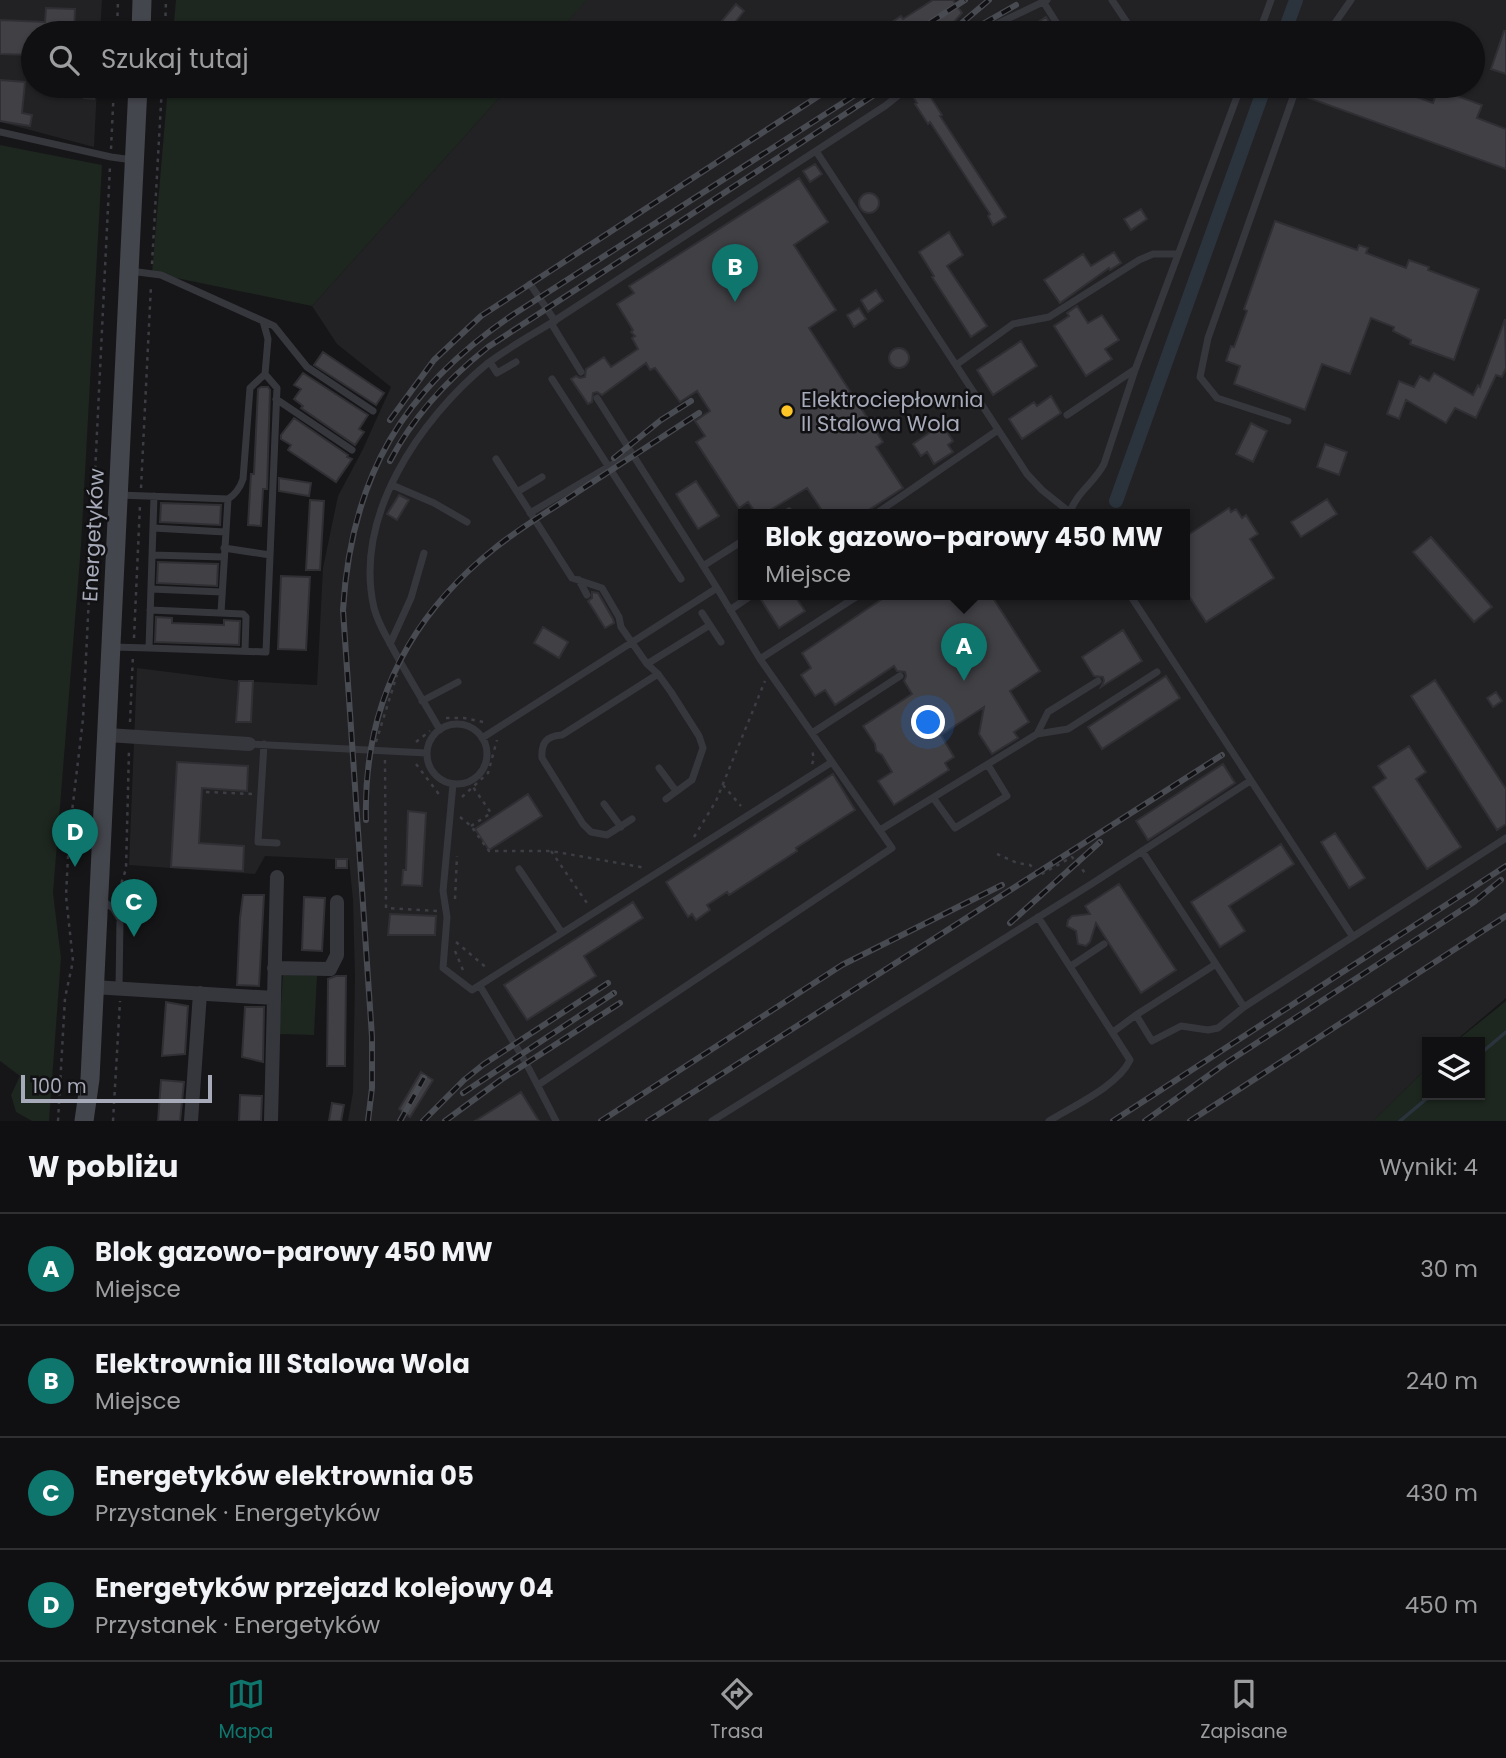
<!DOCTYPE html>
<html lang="pl">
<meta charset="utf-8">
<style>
:root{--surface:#101012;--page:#1e1e20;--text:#f1f3f6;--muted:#9c9d9f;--line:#303032;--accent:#0f766e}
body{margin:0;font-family:Poppins,sans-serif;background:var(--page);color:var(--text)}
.controls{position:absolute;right:21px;bottom:21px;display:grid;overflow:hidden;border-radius:0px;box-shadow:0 2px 5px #0004}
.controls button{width:63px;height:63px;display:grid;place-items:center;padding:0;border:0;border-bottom:2px solid var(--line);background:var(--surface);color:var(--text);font:35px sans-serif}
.scale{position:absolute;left:21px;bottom:18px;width:191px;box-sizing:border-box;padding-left:7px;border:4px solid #a7abb9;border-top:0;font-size:19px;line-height:24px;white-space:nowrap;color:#a7abb9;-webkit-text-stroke:5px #111113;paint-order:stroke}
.you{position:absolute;left:929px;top:723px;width:24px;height:24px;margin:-18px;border:5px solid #fff;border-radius:50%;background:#1a73e8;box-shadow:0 0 0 10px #1a73e833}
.badge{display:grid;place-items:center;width:46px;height:46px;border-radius:50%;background:var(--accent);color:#fff;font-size:23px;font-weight:700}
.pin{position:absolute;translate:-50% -58px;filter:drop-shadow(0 2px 4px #0008)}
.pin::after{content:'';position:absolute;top:37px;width:24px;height:21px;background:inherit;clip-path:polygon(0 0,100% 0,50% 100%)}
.popup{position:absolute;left:738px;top:509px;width:452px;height:91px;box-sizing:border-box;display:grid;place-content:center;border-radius:0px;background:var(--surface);filter:drop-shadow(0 2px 5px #0005);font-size:23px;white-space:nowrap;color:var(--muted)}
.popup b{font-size:26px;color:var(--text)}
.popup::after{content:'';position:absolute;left:50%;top:100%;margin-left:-14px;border:14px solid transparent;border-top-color:var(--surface)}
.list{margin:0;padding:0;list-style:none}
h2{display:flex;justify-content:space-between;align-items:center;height:91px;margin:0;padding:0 28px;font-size:30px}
h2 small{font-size:23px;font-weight:400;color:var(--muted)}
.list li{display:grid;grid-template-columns:46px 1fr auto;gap:21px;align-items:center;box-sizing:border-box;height:112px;padding:0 28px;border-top:2px solid var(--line)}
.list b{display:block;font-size:26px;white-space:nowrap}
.list p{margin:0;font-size:23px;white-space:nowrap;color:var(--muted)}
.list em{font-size:23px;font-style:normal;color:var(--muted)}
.icon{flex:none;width:38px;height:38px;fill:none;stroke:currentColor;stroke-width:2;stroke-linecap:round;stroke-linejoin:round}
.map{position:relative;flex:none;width:1506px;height:1121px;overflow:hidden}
.search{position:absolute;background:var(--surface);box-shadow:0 2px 5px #0004;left:21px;right:21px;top:21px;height:77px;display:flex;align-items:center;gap:18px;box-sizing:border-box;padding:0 24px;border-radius:38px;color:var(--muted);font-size:26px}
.sheet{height:539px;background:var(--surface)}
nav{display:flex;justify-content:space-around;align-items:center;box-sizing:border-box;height:98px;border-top:2px solid var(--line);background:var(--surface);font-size:19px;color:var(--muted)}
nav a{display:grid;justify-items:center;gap:4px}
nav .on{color:var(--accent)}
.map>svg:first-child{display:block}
.built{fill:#222225;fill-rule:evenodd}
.green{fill:#1d261f}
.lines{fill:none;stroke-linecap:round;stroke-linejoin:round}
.stream{stroke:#2b343d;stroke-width:3.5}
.canal{stroke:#2b343d;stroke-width:14}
.building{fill:#404045;stroke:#303034;stroke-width:2}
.path{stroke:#3c3e44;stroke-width:2.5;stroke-dasharray:3.5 5;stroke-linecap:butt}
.lane{stroke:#36373d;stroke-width:7}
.street{stroke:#36373d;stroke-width:14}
.secondary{stroke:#44464d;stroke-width:19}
.rail-casing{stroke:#494b52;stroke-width:6}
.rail{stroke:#111113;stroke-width:3.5;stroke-dasharray:10;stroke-linecap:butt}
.poi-dot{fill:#ffc527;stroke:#111113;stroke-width:2.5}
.labels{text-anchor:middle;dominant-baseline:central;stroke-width:5;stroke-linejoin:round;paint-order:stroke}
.poi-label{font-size:21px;fill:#a7abb9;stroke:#111113;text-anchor:start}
.street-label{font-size:21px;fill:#a7abb9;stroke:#111113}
</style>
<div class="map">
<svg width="1506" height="1121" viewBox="0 0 1506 1121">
<rect width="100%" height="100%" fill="#161618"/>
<!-- built -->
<path class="built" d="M0,0H102L100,33H33V86H97L94,147L0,122Z
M586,0H1506V998L1454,1042H1427V1068L1373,1121H348L353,1092L355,977L353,900L349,860L265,856L255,874L129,865L137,668L239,681L317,685L323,568L338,496L362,451L391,387L337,344L312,306L510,86H1473V33H557ZM744,515H1184V595H744Z"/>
<!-- green -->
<path class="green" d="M176,0H587L557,33H173Z
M168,86H510L312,306L152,273Z
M0,145L102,165L81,546L53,893L61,958L49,1121H32L16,1112L11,1095L20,1076L0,1061Z
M283,974L317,976L314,1035L279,1034Z
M1506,1001V1121H1373L1427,1068V1095H1480V1042H1455Z"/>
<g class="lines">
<!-- stream -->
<path class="stream" d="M1480,1054L1506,1032
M1400,1121L1431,1095"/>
<!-- canal -->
<path class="canal" d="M1284,33L1296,0
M1116,501L1265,86"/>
</g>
<!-- building -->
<path class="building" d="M933,0H953L962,13L954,22L937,33H876L901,16L903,19Z
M736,4L744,11L730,29L721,22Z
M46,8L75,9L74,33H33V55L0,54V20L45,22Z
M1046,17L1056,33H1041L1035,24Z
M1504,31H1506V74L1491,69Z
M0,80L25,82L22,113L32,115L30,126L0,121Z
M919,86H940L928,93L942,115L940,116L1006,217L993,225L988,216L990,214L930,122L928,124L915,104L917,103L911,93Z
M1310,86H1387L1433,103L1438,89L1482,105L1477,118L1506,129V169L1306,97Z
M85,88L95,89L94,99L84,98Z
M815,164L822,174L810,182L803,171Z
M799,178L828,222L794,245L836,310L809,328L883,442L876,447L903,488L861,515H825L807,488L762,515H757L748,502L739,508L696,442L705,436L695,421L710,411L697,391L680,402L655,368L650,370L646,363L602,395L597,392L593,393L592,402L588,404L571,379L576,376L580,378L585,377L586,369L604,357L611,367L638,349L632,338L635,336L631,332L633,330L617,304L634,293L629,286Z
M859 203a10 10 0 1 1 20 0a10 10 0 1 1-20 0Z
M1141,209L1147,219L1131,230L1124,219Z
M1275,221L1357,250L1359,245L1368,248L1366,253L1406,268L1409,260L1429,267L1428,270L1479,289L1454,360L1410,344L1411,340L1393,331L1394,327L1371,318L1350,374L1322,364L1305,410L1234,384L1240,366L1226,361L1231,346L1234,347L1247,311L1244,309Z
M949,232L963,255L947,266L987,326L971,337L932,277L934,276L919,252Z
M1114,252L1121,263L1110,270L1109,268L1060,303L1044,280L1083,254L1091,266Z
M876,290L883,301L868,312L861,300Z
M1077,306L1088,323L1102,315L1119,340L1105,349L1112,359L1086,376L1054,326L1069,316L1067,313Z
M859,308L866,319L854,327L847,315Z
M1505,319L1506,368L1502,377L1496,375L1476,418L1455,408L1446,423L1406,400L1399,419L1387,414L1399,381L1414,387L1420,376L1429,381L1434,373L1473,395L1478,385L1480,387Z
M1021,341L1037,366L993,395L977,370Z
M889 358a10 10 0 1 1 20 0a10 10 0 1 1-20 0Z
M323,352L384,393L376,405L314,365Z
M303,373L368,415L359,429L364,432L355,445L301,408L303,406L294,399L301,389L294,385Z
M261,387H268L270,390L267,489H263L261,526L248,525L251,474H254L258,389Z
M1051,396L1061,413L1022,439L1009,419L1034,402L1037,406Z
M294,418L348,455L347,457L352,459L336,482L288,450L291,445L281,439V435Z
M1251,423L1267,431L1253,462L1236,454Z
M942,424L953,441L948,445L953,452L934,464L927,452L921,456L913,444Z
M1325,444L1347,452L1339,475L1317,467Z
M279,478L311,483L309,496L279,491Z
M696,481L719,516L698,529L676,494Z
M399,495L409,500L397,520L387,514Z
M1327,499L1337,514L1301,537L1291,522Z
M310,500L324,501L320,570H306Z
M161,503L221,505L220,525L160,522Z
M1229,508L1231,512L1236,509L1242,518L1246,515L1258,534L1250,539L1274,578L1206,622L1185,590V537Z
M1431,537L1492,607L1474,622L1413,552Z
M158,562L218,564L217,586L157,583Z
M281,576L310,577L306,650L278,649Z
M592,592L598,593L613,619L614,623L605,628L588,601L592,598Z
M758,595H794L805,611L779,628Z
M888,595H991L1040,671L1010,691L1029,722L1014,732L1018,738L992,754L979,734L984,707L941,735L954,757L945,763L949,770L894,805L878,781L892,772L882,755L876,751L875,744L863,726L912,694L904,681L906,676L905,672L897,671L894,666L835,705L825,690L815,696L801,675L811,668L802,653Z
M156,617L172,618V623L224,625V620L240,621L239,645L155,642Z
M543,627L568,642L559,658L534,643Z
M1123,630L1142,661L1101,687L1104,681L1103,677L1094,676L1082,657Z
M1166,676L1180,698L1102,749L1088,727Z
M1435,680L1506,789V824L1497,830L1411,696Z
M239,681H253L251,722H236Z
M1496,692L1502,701L1493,707L1487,698Z
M1409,746L1426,772L1416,779L1461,847L1427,869L1373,787L1386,778L1378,766Z
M177,762L248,766L247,791L202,788L199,843L244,846L243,871L171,867Z
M1223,764L1235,783L1148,840L1136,821Z
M833,774L855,810L796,848L797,851L729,895L727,892L707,905L710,910L696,920L692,914L688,917L666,882Z
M528,794L542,816L489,850L475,829Z
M408,811L426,813L422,886L402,885L403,870H406Z
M1335,833L1365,878L1349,888L1321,842Z
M1281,844L1294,864L1229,906L1245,931L1220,947L1191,902Z
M336,859H347V868H336Z
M1119,884L1176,970L1141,993L1096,923L1090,942L1086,946L1078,944L1076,931L1067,926L1068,920L1072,916L1090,914L1085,906Z
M243,895H264L259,986L237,985L240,918Z
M304,897L325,898L322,951L302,950Z
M633,902L643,918L584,956L596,976L527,1020L504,985Z
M390,914L436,916L435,935H388Z
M336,976H346L345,1066H327L328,979Z
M166,1002L188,1006L185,1054L162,1056Z
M245,1007H264L263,1062L242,1057Z
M421,1072L433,1080L410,1117L399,1109Z
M161,1080L184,1082L180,1121H158Z
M521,1092L539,1121H475Z
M240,1095L262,1096L261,1121H239Z
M332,1103L344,1105L341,1121H329Z"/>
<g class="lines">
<!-- path -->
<path class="path" d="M117,33L118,0
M165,33L166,0
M111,149L114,86
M152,264L162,86
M141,488L151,285
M134,638L140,505
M446,718H464L488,723
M130,722L133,655
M376,742L397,675
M416,742L430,731
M385,760L386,908L437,911
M416,764L441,797
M812,764L814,759L812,750
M723,785L741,806
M206,792L252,794
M462,797L488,773L497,740
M460,817L471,826L489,851H551L646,868
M471,826L491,813L473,787
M694,837L716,801L765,681
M551,851L589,906
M997,854L1017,863L1030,865L1040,875L1072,857L1086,874
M116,899L126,869L129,750
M455,899L457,856
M124,905L129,908L131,920
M456,942L488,969
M455,951L463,970
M58,1121L65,998L73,961L66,896L69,837L83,719L110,166
M113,1121L120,1001"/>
<!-- lane -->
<path class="lane" d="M1112,0L1134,33
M1044,3L1063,33
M978,33L1047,0
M1259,33L1271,0
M1328,33L1351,0
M0,132L111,157L133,160
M816,151L1027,474L1042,490L1072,514
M130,271L161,275L263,321L268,339L265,374L277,388L266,652L149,648
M530,284L555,321
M263,321L274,326L307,367L373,411
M490,362L497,373L516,362
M956,365L1013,324L1049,317L1139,260L1153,254H1178
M581,372L551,323L885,106L910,86
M552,379L681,579
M597,398L717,588
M276,399L352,450
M1067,415L1134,370
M1288,421L1217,398L1200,377L1208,338L1297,86
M496,459L572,578L602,588L619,617L621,627L647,664L658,674L671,692L699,736L703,748L692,780L666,799
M392,485L434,503L467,522
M517,492L542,477
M119,495L228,499C236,494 240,488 243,479L250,388L265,374
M1070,512C1077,492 1095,482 1104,464L1135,370L1241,86
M530,513L630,454
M783,515L789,511
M874,515L998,430
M153,528L225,532
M224,548L270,555
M152,555L224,557
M703,566L744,540
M579,580L587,595
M151,589L222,592
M1130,595L1353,937
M150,610L243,614L246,617L245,651
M730,610L752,595
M221,613L228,499
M702,613L721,642
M390,644L411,598L424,553
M112,647L149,648L154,496
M760,659L859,595
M647,664L710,625
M422,701L458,682
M427 754a30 30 0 1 1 60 0a30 30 0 1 1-60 0Z
M440,730C424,702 407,675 392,647C385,634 378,623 374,608C353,516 420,419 488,363C508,348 530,336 551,323
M812,733L900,676
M1037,734L1068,729L1157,672
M249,744L427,753
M264,744L258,842L277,843
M659,768L676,791
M453,784L443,891L447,917L443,968L472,990L832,762L760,659L717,588L482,738
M934,799L955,828L1007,796L988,765
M604,804L621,827
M632,819L607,835L591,832L583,824L542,758C541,742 547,736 562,735L658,674
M880,830L1037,734L1048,712L1098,681
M1142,851L1244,1007
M519,869L562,933
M101,900L113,908L120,919L119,988
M1038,917L1130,1060C1118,1086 1073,1106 1049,1121
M1071,966L1104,944
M480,986L526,1063L556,1121
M1136,1015L1216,964
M1113,1032L1136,1015L1152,1041L1181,1026L1208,1030L1218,1028L1244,1007L1506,838
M538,1085L892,848L832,762
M712,1121L1093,883L1250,781"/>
<!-- street -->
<path class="street" d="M107,735L249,744
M274,968L330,969L337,955V902
M93,987L274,998
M191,1121L200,993
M271,1121L277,877"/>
<!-- secondary -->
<path class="secondary" d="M141,33L142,0
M84,1121L90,1079L138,86"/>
<defs>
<path id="rail" d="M914,33L965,0
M950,33L989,0
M967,33L1016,5
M390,420L434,360L481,316L834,86
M614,458L661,420L691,401
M390,461C414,415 448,379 488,347L888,86
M366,820C363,707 407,618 495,548C521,527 551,510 579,491C619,465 659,439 699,413
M1010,923L1100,842
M463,1093L614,993
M368,1121L372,1088V1037L343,610C351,476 403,389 514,314L869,86
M400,1121L424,1078
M423,1121L464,1080L484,1064L608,983
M445,1121L502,1079L620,1003
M601,1121L842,965L1002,885
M648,1121L1222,755
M1113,1121L1506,866
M1145,1121L1226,1063L1474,902L1501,880
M1190,1121L1506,916"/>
</defs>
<!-- rail casing -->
<use href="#rail" class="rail-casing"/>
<!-- rail -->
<use href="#rail" class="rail"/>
</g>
<!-- markers -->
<circle class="poi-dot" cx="787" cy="411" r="7"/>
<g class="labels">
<!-- poi labels -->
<g class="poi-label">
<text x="801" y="399">Elektrociepłownia<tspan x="801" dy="24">II Stalowa Wola</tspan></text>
</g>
<!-- street labels -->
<g class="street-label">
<text transform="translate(93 535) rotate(-87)">Energetyków</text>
</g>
</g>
</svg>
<div class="controls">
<button><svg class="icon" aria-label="layers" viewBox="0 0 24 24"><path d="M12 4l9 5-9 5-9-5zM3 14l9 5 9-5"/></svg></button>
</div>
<div class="scale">100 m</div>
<div class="you"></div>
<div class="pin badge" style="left:964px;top:681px">A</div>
<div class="popup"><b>Blok gazowo-parowy 450 MW</b>Miejsce</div>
<div class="pin badge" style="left:735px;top:302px">B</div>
<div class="pin badge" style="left:134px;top:937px">C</div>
<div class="pin badge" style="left:75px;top:867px">D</div>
<div class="search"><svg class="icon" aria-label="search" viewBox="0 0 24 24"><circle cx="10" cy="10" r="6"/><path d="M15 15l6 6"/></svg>Szukaj tutaj</div>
</div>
<section class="sheet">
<h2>W pobliżu<small>Wyniki: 4</small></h2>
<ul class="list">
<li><span class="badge">A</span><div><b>Blok gazowo-parowy 450 MW</b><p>Miejsce</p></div><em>30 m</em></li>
<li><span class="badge">B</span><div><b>Elektrownia III Stalowa Wola</b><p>Miejsce</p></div><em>240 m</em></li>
<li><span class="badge">C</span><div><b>Energetyków elektrownia 05</b><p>Przystanek · Energetyków</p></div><em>430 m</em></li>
<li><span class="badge">D</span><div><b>Energetyków przejazd kolejowy 04</b><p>Przystanek · Energetyków</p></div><em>450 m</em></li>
</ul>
</section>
<nav>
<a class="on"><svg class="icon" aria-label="map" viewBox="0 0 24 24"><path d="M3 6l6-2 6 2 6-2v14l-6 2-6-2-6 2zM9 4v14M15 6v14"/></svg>Mapa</a>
<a><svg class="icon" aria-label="directions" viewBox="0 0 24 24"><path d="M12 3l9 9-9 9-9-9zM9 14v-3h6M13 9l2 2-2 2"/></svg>Trasa</a>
<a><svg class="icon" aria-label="saved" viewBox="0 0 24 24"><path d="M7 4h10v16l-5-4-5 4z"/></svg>Zapisane</a>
</nav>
